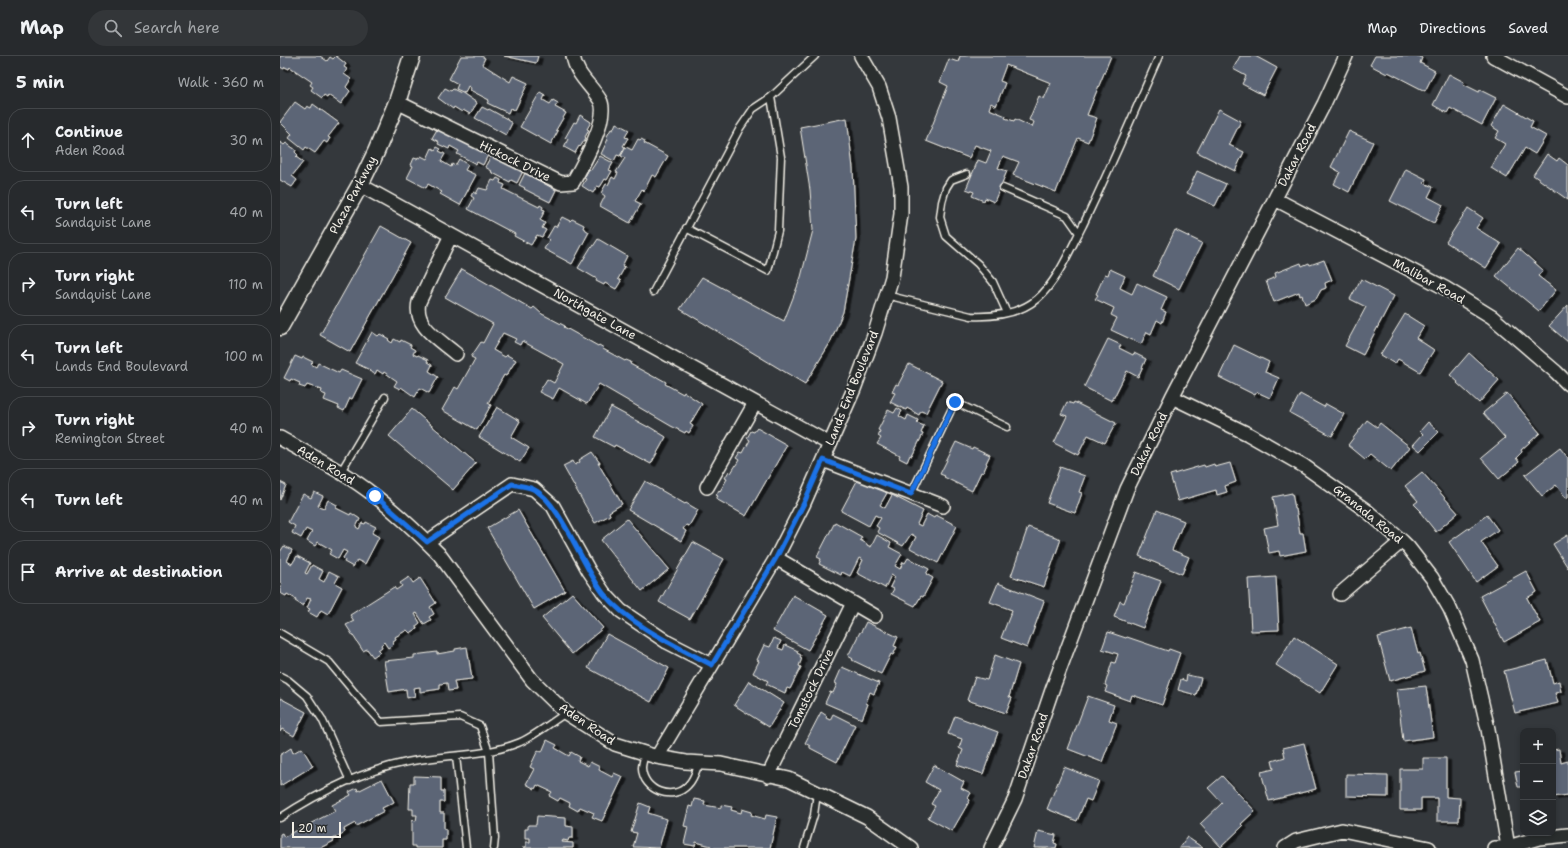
<!DOCTYPE html>
<meta charset="utf-8">
<style>
:root{--surface:#272a2d;--page:#333639;--text:#f1f3f6;--muted:#a4a7aa;--line:#434649}
body{margin:0;font-family:"Shantell Sans",sans-serif;background:var(--page);color:var(--text)}
.controls{position:absolute;right:12px;bottom:12px;display:grid;overflow:hidden;border-radius:8px;box-shadow:0 2px 6px #0003}
.controls button{width:36px;height:36px;display:grid;place-items:center;padding:0;border:0;border-bottom:1px solid var(--line);background:var(--surface);color:var(--text);font:20px sans-serif}
.scale{position:absolute;left:12px;bottom:10px;width:49px;box-sizing:border-box;padding-left:4px;border:2px solid #f4f1e8;border-top:0;font-size:11px;line-height:14px;white-space:nowrap;color:#f4f1e8;-webkit-text-stroke:3px #2a2d2e;paint-order:stroke}
.stop{position:absolute;width:12px;height:12px;margin:-9px;border:3px solid #1a73e8;border-radius:50%;background:#fff}
.stop.end{background:#1a73e8;border-color:#fff;box-shadow:0 1px 4px #0008}
.list{margin:0;padding:0;list-style:none}
h2{display:flex;justify-content:space-between;align-items:center;height:52px;margin:0;padding:0 16px;font-size:17px}
h2 small{font-size:13px;font-weight:400;color:var(--muted)}
.list li{display:grid;grid-template-columns:26px 1fr auto;gap:12px;align-items:center;box-sizing:border-box;height:64px;margin:0 8px 8px;padding:0 8px;border:1px solid var(--line);border-radius:16px}
.list b{display:block;font-size:15px;white-space:nowrap}
.list p{margin:0;font-size:13px;white-space:nowrap;color:var(--muted)}
.list em{font-size:13px;font-style:normal;color:var(--muted)}
.icon{flex:none;width:22px;height:22px;fill:none;stroke:currentColor;stroke-width:2;stroke-linecap:round;stroke-linejoin:round}
.map{position:relative;flex:none;width:1288px;height:792px;overflow:hidden}
header{display:flex;align-items:center;gap:24px;box-sizing:border-box;height:56px;padding:0 20px;background:var(--surface);border-bottom:1px solid var(--line)}
header strong{font-size:19px}
nav{display:flex;gap:22px;margin-inline-start:auto;font-size:14px}
.search{width:280px;height:36px;background:var(--page);display:flex;align-items:center;gap:10px;box-sizing:border-box;padding:0 14px;border-radius:22px;color:var(--muted);font-size:15px}
main{display:flex}
aside{flex:1;background:var(--surface)}
.map>svg:first-child{display:block}
.building{fill:#5b6576;stroke:#f4f1e8;fill-rule:evenodd;filter:url(#shadow)}
.lines{fill:none;stroke-linecap:round;stroke-linejoin:round}
.service-casing{stroke:#f4f1e8;stroke-width:9}
.minor-casing{stroke:#f4f1e8;stroke-width:16}
.tertiary-casing{stroke:#f4f1e8;stroke-width:19}
.service{stroke:#2a2d2e;stroke-width:6}
.minor{stroke:#2a2d2e;stroke-width:13}
.tertiary{stroke:#2a2d2e;stroke-width:16}
.route{stroke:#1a73e8;stroke-width:5}
.labels{text-anchor:middle;dominant-baseline:central;stroke-width:4;stroke-linejoin:round;paint-order:stroke}
.street-label{font-size:12px;fill:#f4f1e8;stroke:#2a2d2e}
</style>
<header>
<strong>Map</strong>
<div class="search"><svg class="icon" aria-label="search" viewBox="0 0 24 24"><circle cx="10" cy="10" r="6"/><path d="M15 15l6 6"/></svg>Search here</div>
<nav><a>Map</a><a>Directions</a><a>Saved</a></nav>
</header>
<main>
<aside>
<h2>5 min<small>Walk · 360 m</small></h2>
<ul class="list">
<li><svg class="icon" aria-label="ahead" viewBox="0 0 24 24"><path d="M12 20V5M6 11l6-6 6 6"/></svg><div><b>Continue</b><p>Aden Road</p></div><em>30 m</em></li>
<li><svg class="icon" aria-label="left" viewBox="0 0 24 24"><path d="M17 20v-9H6M10 6l-5 5 5 5"/></svg><div><b>Turn left</b><p>Sandquist Lane</p></div><em>40 m</em></li>
<li><svg class="icon" aria-label="right" viewBox="0 0 24 24"><path d="M7 20v-9h11M14 6l5 5-5 5"/></svg><div><b>Turn right</b><p>Sandquist Lane</p></div><em>110 m</em></li>
<li><svg class="icon" aria-label="left" viewBox="0 0 24 24"><path d="M17 20v-9H6M10 6l-5 5 5 5"/></svg><div><b>Turn left</b><p>Lands End Boulevard</p></div><em>100 m</em></li>
<li><svg class="icon" aria-label="right" viewBox="0 0 24 24"><path d="M7 20v-9h11M14 6l5 5-5 5"/></svg><div><b>Turn right</b><p>Remington Street</p></div><em>40 m</em></li>
<li><svg class="icon" aria-label="left" viewBox="0 0 24 24"><path d="M17 20v-9H6M10 6l-5 5 5 5"/></svg><div><b>Turn left</b></div><em>40 m</em></li>
<li><svg class="icon" aria-label="arrive" viewBox="0 0 24 24"><path d="M6 21V4h12l-3 4 3 4H6"/></svg><div><b>Arrive at destination</b></div></li>
</ul>
</aside>
<div class="map">
<svg width="1288" height="792" viewBox="0 0 1288 792">
<defs>
<filter id="shadow"><feDropShadow dx="4.5" dy="2.5" stdDeviation="0" flood-color="#0009"/></filter>
</defs>
<rect width="100%" height="100%" fill="#34383c"/>
<filter id="ink" filterUnits="userSpaceOnUse"><feTurbulence type="fractalNoise" baseFrequency=".025" numOctaves="2"/><feDisplacementMap in="SourceGraphic" scale="8" xChannelSelector="R" yChannelSelector="G"/><feConvolveMatrix kernelMatrix="1 2 1 2 8 2 1 2 1" color-interpolation-filters="sRGB"/></filter>
<g filter="url(#ink)">
<!-- building -->
<path class="building" d="M0,0H40L47,5L50,1L53,3L56,0L66,8L64,11L67,13L64,18L71,23L66,31L70,35L61,48L48,39L47,41L44,39L42,42L31,34L33,31L30,29L32,26L10,11L9,13L5,11L4,13L0,11Z
M181,0H201L205,2L202,8L230,26L233,20L248,27L235,54L230,52L228,57L207,47L209,44L190,34L191,32L188,30L185,37L176,33L178,28L169,23Z
M224,0H258L256,7Z
M680,0H831L807,59L817,62L808,86L798,82L776,136L733,119L739,106L723,100L718,112L727,115L714,146L705,142L704,145L692,140L694,136L686,133L698,104L706,107L711,95L695,89L689,102L646,85L668,30L660,26L669,3L678,6ZM726,9L771,27L764,43L759,40L749,64L754,66L752,71L735,63L734,65L725,62L726,60L709,53L711,47L716,50L725,27L720,25Z
M960,0H975L997,12L983,39L962,28L966,20L953,13Z
M1095,0H1139L1142,2L1140,7L1155,15L1145,35L1108,16L1107,18L1090,9Z
M1169,18L1184,26L1183,28L1199,36L1200,34L1216,42L1202,69L1170,52L1167,57L1153,49Z
M165,32L171,35L173,33L181,37V36L197,47L190,58L183,54L182,56L174,51L173,53L158,42Z
M260,36L265,39L263,44L270,48L273,44L278,47L275,51L286,57L276,74L278,75L271,88L240,71Z
M15,46L25,53L27,50L31,52L33,48L59,67L48,81L50,82L47,87L44,85L35,97L26,91L24,94L9,82L12,78L0,66Z
M1224,48L1253,65L1250,71L1266,80L1255,98L1245,92L1227,122L1211,112L1225,88L1215,82L1219,75L1211,70Z
M202,51L208,54L209,53L227,63V64L232,67L226,79L195,62Z
M939,53L961,65L949,89L964,96L955,115L917,96Z
M300,59L311,66L307,73L309,74L305,81L306,82L300,91L299,90L295,97L284,91L288,83L285,82L294,66L296,67Z
M567,62L573,112L576,183L563,256L550,287L525,328L400,253L422,221L504,265L521,221L533,174L530,134L520,71Z
M336,67L349,74L345,81L348,82L343,90L345,91L340,100L337,99L334,105L321,98L328,83L326,82L331,73L333,74Z
M159,70L209,97L203,109L197,106L196,108L177,98L179,95L170,90L169,93L158,88L159,86L152,82Z
M1069,75L1093,86L1069,136L1054,128L1060,116L1051,111Z
M358,83L360,84L361,83L365,85L364,87L388,100L376,121L372,119L364,135L362,133L355,145L361,148L350,167L320,150L325,140L321,137L326,128L328,129L332,121L335,123L338,117L336,116L345,102L341,100L346,91L352,94Z
M0,86L4,89L6,87L16,94L15,96L18,99L16,101L23,106L12,120L17,124L12,131L0,124Z
M157,91L161,93L159,95L165,98L161,105L171,111L172,108L175,110L179,103L188,109L185,114L196,119L180,149L160,138L162,136L148,128L146,132L127,122L133,110L131,109L134,102L137,103L138,101L140,102L141,100L147,103L152,92L155,94Z
M212,98L243,115L237,127L231,124L230,126L211,116L212,115L205,111Z
M1267,98L1277,105L1279,102L1288,109V144L1253,119Z
M320,100L333,107L329,114L332,115L327,124L325,123L320,131L317,130L313,137L302,130L306,123L304,122L309,113L311,114Z
M1126,113L1146,123L1144,127L1153,131L1148,141L1163,149L1154,167L1110,145Z
M917,115L946,128L935,150L907,137Z
M245,117L276,134L270,146L244,133L245,132L239,129Z
M217,122L221,124L220,127L225,129L223,133L259,151L260,149L263,151L262,153L265,154L260,164L265,167L262,172L266,174L262,181L257,179L251,189L234,180L235,178L188,153L194,142L191,140L193,136L196,138L199,132L207,134L212,124L215,125Z
M1188,152L1203,162L1196,172L1221,188L1206,212L1166,186Z
M282,161L290,165L292,163L304,169L303,172L309,176L292,208L264,193L269,184L267,182L274,170L276,171Z
M101,170L131,187L70,296L40,279Z
M895,174L922,187L899,233L873,220Z
M318,183L347,200L342,210L345,211L338,223L341,225L336,233L325,227L324,229L316,225L317,223L298,212L311,191L312,192Z
M1238,192L1263,214L1258,220L1276,234L1259,255L1216,220Z
M1044,204L1052,224L1045,227L1046,232L1041,234L1036,243L1025,248L1022,239L1020,240L1019,236L994,246L986,225L996,221L995,217L1021,207L1022,210L1029,207L1030,209Z
M182,213L252,253L254,251L262,258L285,270L284,271L318,290L319,289L324,292L323,293L345,305L346,304L351,306L350,308L376,322L377,321L386,326L385,328L403,338L404,336L422,348L410,368L413,370L409,377L406,375L405,377L391,370L319,328L307,348L279,332L273,343L259,336L267,323L274,327L284,308L242,285L240,289L234,286L236,283L223,277L213,294L225,301L227,299L236,304L226,320L224,319L208,347L211,349L197,374L162,354L175,331L178,333L195,303L191,301L201,286L203,287L213,268L165,241Z
M830,213L845,220L840,232L852,238L857,227L887,241L881,254L886,256L882,267L877,264L871,278L867,276L861,288L831,274L837,262L831,259L834,252L815,243L818,239L816,238L825,218L828,219Z
M1081,223L1114,240L1083,299L1065,290L1086,251L1070,243Z
M1288,249V286L1269,270Z
M1125,258L1144,270L1136,282L1154,294L1140,316L1118,303L1115,308L1100,299Z
M92,276L98,280L100,278L109,283L108,284L112,287L114,283L120,286L121,284L131,289L130,291L135,294L133,298L137,300L138,299L148,304L147,306L152,309L149,315L158,321L149,337L140,332L135,341L121,331L120,333L114,330L117,325L104,316L103,318L97,314L95,318L89,315L90,314L75,307Z
M828,283L841,289L839,292L853,299L854,297L866,303L858,321L847,315L832,345L804,331Z
M954,289L989,306L985,316L999,322L990,342L977,336L975,339L939,321Z
M1189,297L1219,324L1199,347L1177,327L1178,326L1170,319Z
M15,300L22,303L23,301L33,306L31,308L36,311L38,307L59,317L61,314L82,323L72,343L70,342L64,355L58,352L59,350L44,344L46,339L41,337L42,334L27,329L25,332L19,330L20,327L11,323L10,325L4,322Z
M629,308L662,325L646,357L641,355L639,359L627,352L626,354L610,346L615,337L612,336L616,328L618,329Z
M1227,337L1260,377L1241,394L1242,396L1236,402L1239,406L1219,423L1201,402L1225,382L1203,357Z
M1020,338L1044,351L1046,348L1064,358L1052,380L1010,357Z
M787,346L793,348L794,346L836,367L825,387L808,379L798,399L774,387L787,360L781,358Z
M217,351L240,365L231,381L249,392L240,406L199,381Z
M331,351L368,371V370L386,381L371,408L335,389L334,391L315,381Z
M617,352L622,355L619,360L626,364L628,359L638,364L637,367L644,370L641,377L643,378L632,400L630,399L627,406L619,402L620,400L597,388L601,382L598,380L600,375L598,374L608,354L614,357Z
M132,353L196,407L173,434L109,380Z
M1087,364L1097,371L1100,367L1130,391L1111,415L1090,398L1085,403L1068,389Z
M1148,366L1159,376L1140,395L1133,389L1143,378L1140,375Z
M477,372L507,389L466,460L436,443L438,440L436,439L439,434L440,435L447,423L445,422L449,415L451,417L459,404L456,402L460,396L463,397L470,384L467,382L471,375L474,376Z
M676,386L692,393L693,391L710,399L706,407L707,408L703,417L701,416L692,435L664,421L665,420L660,418Z
M1280,392L1288,402V441L1286,442L1276,429L1262,440L1245,419Z
M312,396L320,407H318L342,448L329,456L330,459L315,467L283,410L293,405L295,409L300,406L299,404Z
M950,407L956,426L945,430L947,436L937,439L936,434L898,445L890,419L924,409L925,411L934,408L935,411Z
M780,411L805,420L799,436L802,437L795,457L767,447Z
M1142,416L1178,457L1156,476L1140,456L1141,455L1134,448L1138,445L1125,430Z
M578,423L600,430L598,432L607,437L600,449L605,452L612,439L643,455L637,468L641,470L647,458L654,462L656,459L677,470L658,507L630,492L636,481L631,478L623,490L597,476L599,472L596,470L601,462L595,459L589,470L561,455Z
M365,425L405,448L406,447L418,454L409,470L406,469L403,473L406,475L401,485L348,454Z
M0,426L6,429L0,444Z
M34,436L43,440L38,450L44,452L48,444L57,449L56,452L70,459L71,457L80,463L76,471L79,473L82,467L85,468L86,466L96,471L92,477L99,481L85,508L77,504L73,511L64,506L65,504L63,502L67,496L63,494L58,503L49,498L52,494L38,486L35,490L27,485L32,476L26,473L21,482L12,477L15,470L8,466L23,438L31,442Z
M1012,437L1015,453H1016L1020,477H1023L1026,495L1000,500L999,495L989,497L984,472L998,469L993,441Z
M238,454L285,535L254,553L207,472Z
M877,454L904,465L892,494L909,501L902,518L859,500Z
M1207,459L1218,474L1201,486L1218,510L1196,526L1169,486Z
M347,463L389,513L362,535L321,484Z
M555,466L582,481L580,484L587,488V489L591,491L597,479L611,487L609,491L622,498L615,510L620,513L623,506L625,507L628,502L649,513L646,518L653,522L643,541L641,540L635,550L611,538L614,533L610,531L615,521L611,519L605,532L577,517L583,504L579,502L570,520L562,516L561,519L539,508L541,503L537,501Z
M748,471L781,483L764,531L731,520Z
M1288,479V512L1273,488Z
M413,486L444,503L410,563L379,546Z
M4,490L12,494L7,505L12,508L17,500L30,507L25,517L27,518L32,509L43,515L39,523L44,526L49,515L59,520L55,527L62,531L48,558L41,554L37,561L28,556L30,553L27,552L31,543L27,542L23,550L15,545L16,543L7,538L6,540L0,537V532L2,527L0,526V496Z
M1246,515L1257,536L1247,542L1260,566L1224,586L1200,540Z
M856,516L881,525L863,572L834,561L840,545L844,547Z
M129,521L133,527L140,522L156,547L150,551L154,558L149,561L151,564L144,568L137,557L135,558L140,567L136,570L137,573L130,577L127,574L115,581L116,583L113,585L114,588L108,592L104,586L101,589L102,591L98,594L100,596L93,601L87,593L83,595L66,569L74,565L70,559L114,531L116,534L122,530L120,527Z
M996,521L999,574L971,575L968,523Z
M718,527L764,545L747,592L721,582L732,554L710,546Z
M292,537L323,572L292,598L262,562Z
M513,539L548,559L528,594L493,575Z
M586,566L618,581L614,590L617,591L613,599L611,598L601,618L572,604L573,603L568,600L580,576H581Z
M1131,572L1138,598L1140,597L1145,615L1110,625L1098,581Z
M828,576L846,582L847,581L888,595L889,593L900,597L882,649L852,639L850,645L825,636L827,630L825,629L832,606L835,607L838,598L822,593Z
M327,578L389,612L371,646L308,612Z
M1014,580L1058,608L1040,637L996,609Z
M494,582L501,585L498,592L503,594L505,589L518,595L517,597L521,599L520,601L522,602L519,610L521,611L510,633L507,632L505,637L486,628L488,625L473,617L479,605L477,604L484,589L490,591Z
M187,591L192,623L174,625L176,634L168,635L167,627L160,628V633L140,636V631L133,632L135,640L127,642L126,633L109,636L104,605L134,602V599L157,596V598L175,595V593Z
M715,599L739,608L729,641L732,642L726,657L687,644L695,621L707,624Z
M1267,604L1273,627L1279,625L1281,636L1275,637L1278,647L1235,657L1224,615Z
M562,611L599,627L594,638L590,636L586,647L588,648L582,663L545,647L550,636L553,637L557,628L555,627Z
M907,619L921,622L916,639L898,634L901,623L906,625Z
M469,625L504,647L489,671L454,649Z
M1146,630L1153,681L1123,685L1117,633Z
M808,640L834,649L829,664L837,667L822,706L788,693Z
M0,642L26,656L14,680L2,673L0,676Z
M541,656L547,660L546,662L550,664L553,658L575,669L557,706L530,692V690L525,687Z
M675,660L718,676L703,718L677,709L683,694L679,692L682,683L668,678Z
M267,684L277,689L275,692L289,700L291,696L300,701L298,705L308,710L310,706L320,711L319,714L332,721L334,717L343,721L322,765L312,761L314,757L300,751L298,755L289,750L290,747L280,742L278,745L269,740L272,736L257,729L255,733L246,728L254,713L250,711L258,694L262,696Z
M1024,687L1036,733L989,745L981,716L994,713L992,705L1005,701L1003,692Z
M11,692L13,697L22,692L33,710L0,730V699Z
M1279,693L1281,707L1288,705V739L1273,741V694Z
M1143,702H1166V741L1180,742L1179,765H1157V742H1141V754H1120V713H1143Z
M654,709L684,726L681,732L691,737L688,742L690,744L672,775L648,762L655,750L651,748L659,734L645,726Z
M784,711L819,725L811,745L806,743L797,765L767,753Z
M1243,715V731H1238L1235,716Z
M1066,718L1108,719V741L1066,740Z
M134,720L161,721V735H164V746H160V757H164V773H166V784H162V792H135V790H132V764L136,765L137,759H133V753H129L130,727H134Z
M942,720L975,755L961,768L963,770L941,791L920,768L942,747L928,732Z
M102,723L114,746L102,752L104,755L76,770L75,767L64,773L65,776L53,783L54,785L40,792H0V778L2,777L4,781L55,755L52,749L71,739L69,736L77,732L78,735Z
M414,743L425,745L424,749L441,752V749L452,751L451,754L461,757L462,753L472,756L471,759L485,763L486,759L497,761L490,792H430L431,790L416,786L415,790L404,788L408,771L404,770L409,750L412,751Z
M360,747L370,751L368,757L387,763L379,792L353,791L357,777L351,776Z
M257,760L286,762V770L293,771V782H289L288,785L283,784L282,786L293,787V792H243V791H246V786H250V782H245V773H248V769H256Z
M758,775L776,779L774,787L777,788L776,792H754Z
M907,781L923,792H899Z"/>
<g class="lines">
<defs>
<path id="service" d="M687,118L671,124L666,132L662,146L660,161L666,180L698,208L713,226L727,257
M723,132L787,160L799,177
M406,172L488,215L498,175L501,101L491,41
M373,236L460,72L473,53L491,41L535,0
M606,239L691,260C714,261 739,258 757,243C777,226 791,192 803,169C830,113 854,57 879,0
M60,417L105,341
M631,438L675,346L727,371
M0,577L49,606L79,642L101,666L180,661L200,670L209,696L215,782L214,792
M0,620L8,624L27,640L42,663L70,725
M365,697C364,702 362,708 362,712C363,735 393,746 408,729C414,723 416,715 419,707
M176,700L186,792
M0,762C38,737 83,715 127,706C164,698 203,701 238,687C252,682 273,665 286,657
M524,792L534,759L537,737"/>
<path id="minor" d="M1213,0L1288,41
M117,46L281,127L293,126C302,110 330,61 320,44C311,29 296,19 293,0
M80,129L550,388
M995,143L1165,232L1212,261L1276,316L1288,328
M171,179L139,246C133,270 160,284 176,298
M892,341L968,378L1024,410L1087,455L1122,485L1128,491L1152,522L1170,553L1192,604L1208,673L1228,791
M0,382C32,400 66,417 95,440C117,457 139,478 159,498L252,624L286,657L335,688L377,701L406,706L441,708L509,723L587,761L631,792
M543,404L663,450
M427,431L475,347
M147,486L232,428L254,433L273,450L309,515L324,537L341,555L387,586L432,609
M496,502L595,560
M1060,538L1122,485
M377,701L496,502L524,447L574,333L595,277L612,221L621,158V131L609,62L599,31L581,0
M488,720L573,547
M711,792L735,743L772,634L847,433L892,341L1044,48L1066,0
M1005,792L1016,785L1062,774L1149,792
M1214,792L1228,791L1259,782L1288,779"/>
<path id="tertiary" d="M0,271L80,129L96,96L117,46L132,0"/>
</defs>
<!-- service casing -->
<use href="#service" class="service-casing"/>
<!-- minor casing -->
<use href="#minor" class="minor-casing"/>
<!-- tertiary casing -->
<use href="#tertiary" class="tertiary-casing"/>
<!-- service -->
<use href="#service" class="service"/>
<!-- minor -->
<use href="#minor" class="minor"/>
<!-- tertiary -->
<use href="#tertiary" class="tertiary"/>
</g>
</g>
<g class="lines" filter="url(#ink)">
<!-- route -->
<path class="route" d="M95,440L147,486L232,428C239,430 247,430 253,433C280,445 303,512 324,538C348,568 398,591 432,609L496,502L524,447L543,404L631,438L675,346"/>
</g>
<g class="labels">
<!-- street labels -->
<g class="street-label">
<text transform="translate(1017 99) rotate(-63)">Dakar Road</text>
<text transform="translate(235 105) rotate(26)">Hickock Drive</text>
<text transform="translate(73 139) rotate(-62)">Plaza Parkway</text>
<text transform="translate(1149 225) rotate(29)">Malibar Road</text>
<text transform="translate(315 258) rotate(29)">Northgate Lane</text>
<text transform="translate(572 332) rotate(-68)">Lands End Boulevard</text>
<text transform="translate(869 388) rotate(-64)">Dakar Road</text>
<text transform="translate(46 409) rotate(31)">Aden Road</text>
<text transform="translate(1088 458) rotate(39)">Granada Road</text>
<text transform="translate(531 633) rotate(-64)">Tomstock Drive</text>
<text transform="translate(307 668) rotate(34)">Aden Road</text>
<text transform="translate(753 690) rotate(-71)">Dakar Road</text>
</g>
</g>
</svg>
<div class="controls">
<button>+</button>
<button>−</button>
<button><svg class="icon" aria-label="layers" viewBox="0 0 24 24"><path d="M12 4l9 5-9 5-9-5zM3 14l9 5 9-5"/></svg></button>
</div>
<div class="scale">20 m</div>
<div class="stop" style="left:95px;top:440px"></div>
<div class="stop end" style="left:675px;top:346px"></div>
</div>
</main>
